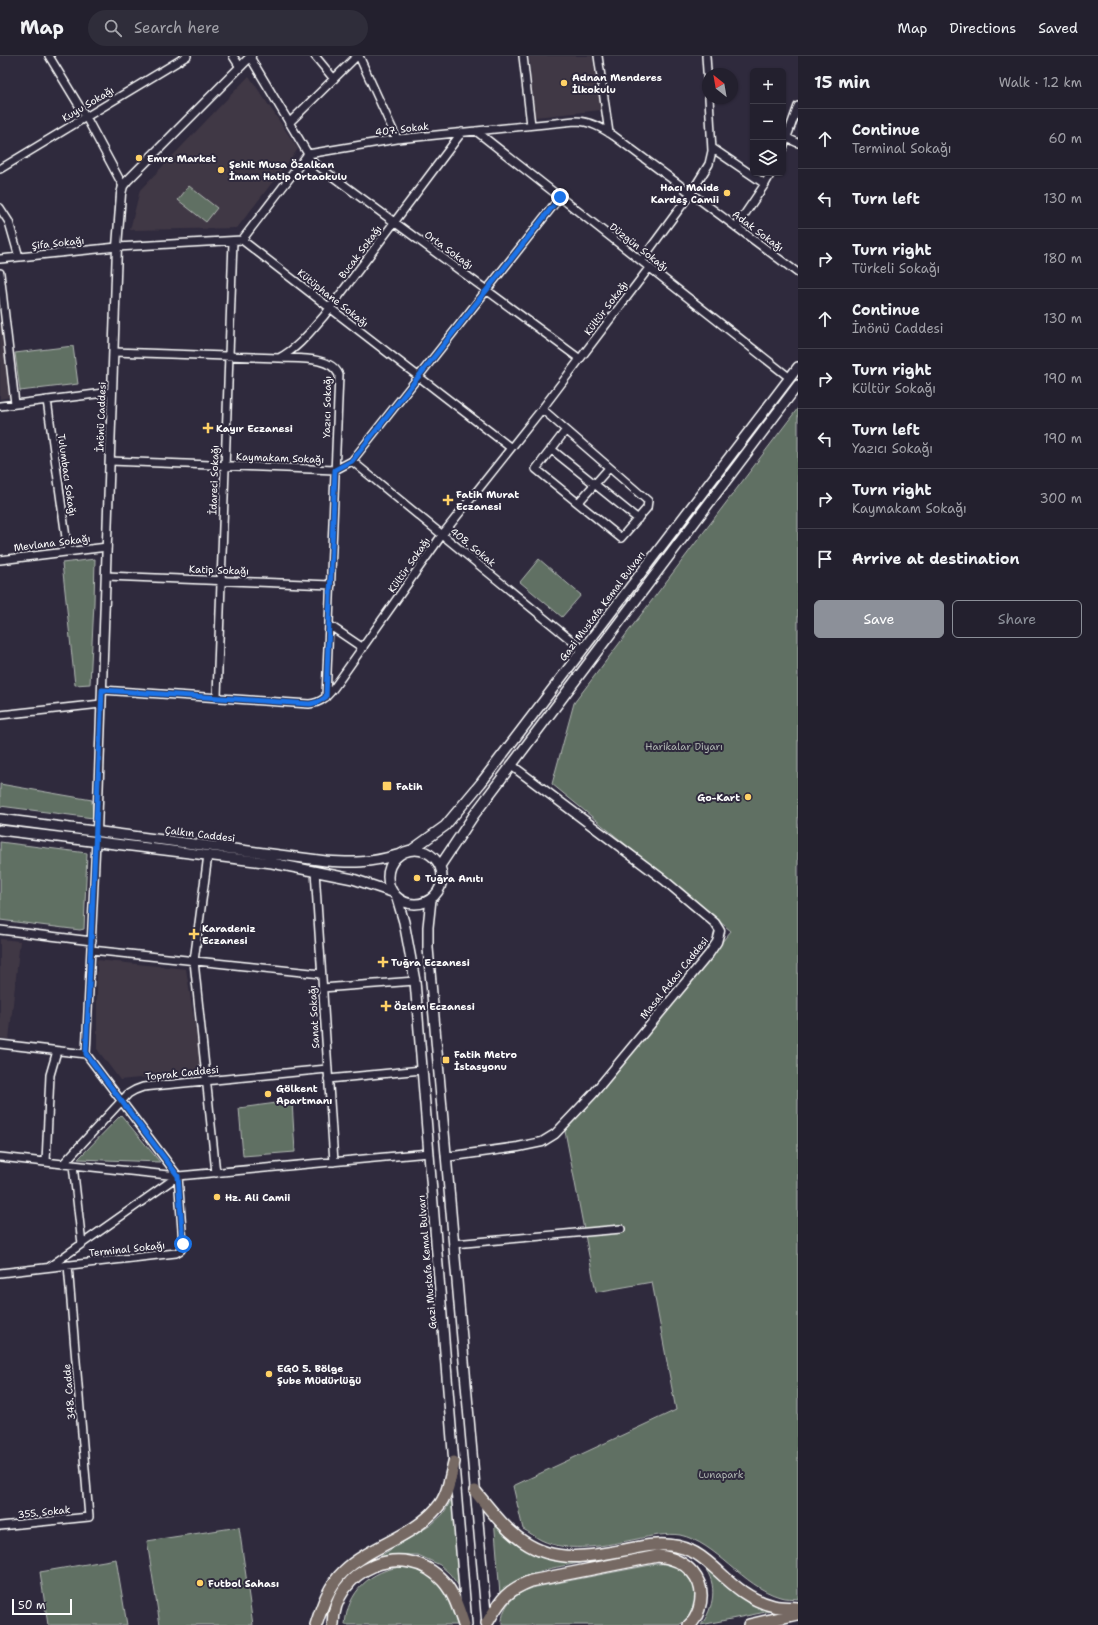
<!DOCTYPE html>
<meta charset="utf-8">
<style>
:root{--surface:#23202e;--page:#2f2d3a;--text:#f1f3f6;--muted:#a3a3aa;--line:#403e4a;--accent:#8c9099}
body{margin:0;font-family:"Shantell Sans",sans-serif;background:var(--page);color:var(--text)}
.controls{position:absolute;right:12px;top:12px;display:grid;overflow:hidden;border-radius:6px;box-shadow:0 1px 3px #0004}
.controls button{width:36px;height:36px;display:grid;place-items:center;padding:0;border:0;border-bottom:1px solid var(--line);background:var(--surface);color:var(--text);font:20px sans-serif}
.compass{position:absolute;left:702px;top:12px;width:36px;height:36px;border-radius:50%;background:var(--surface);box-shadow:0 1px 3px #0004;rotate:329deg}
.scale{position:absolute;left:12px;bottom:10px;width:60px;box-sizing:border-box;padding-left:4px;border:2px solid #fff;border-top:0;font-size:11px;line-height:14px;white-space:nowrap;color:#fff;-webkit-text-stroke:3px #2f2a3d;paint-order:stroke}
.stop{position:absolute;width:12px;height:12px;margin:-9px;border:3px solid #1a73e8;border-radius:50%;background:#fff}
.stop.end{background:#1a73e8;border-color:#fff;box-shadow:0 1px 4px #0008}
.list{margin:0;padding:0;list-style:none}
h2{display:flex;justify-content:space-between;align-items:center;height:52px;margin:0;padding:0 16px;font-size:17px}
h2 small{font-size:13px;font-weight:400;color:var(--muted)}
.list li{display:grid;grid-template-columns:26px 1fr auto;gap:12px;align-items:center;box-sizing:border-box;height:60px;padding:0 16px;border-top:1px solid var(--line)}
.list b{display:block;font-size:15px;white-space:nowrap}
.list p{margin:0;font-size:13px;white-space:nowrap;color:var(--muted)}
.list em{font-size:13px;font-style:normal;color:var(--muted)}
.actions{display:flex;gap:8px;padding:12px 16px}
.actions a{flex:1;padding:9px 0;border:1px solid var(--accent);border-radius:6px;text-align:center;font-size:14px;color:var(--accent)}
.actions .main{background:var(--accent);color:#fff}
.icon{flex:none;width:22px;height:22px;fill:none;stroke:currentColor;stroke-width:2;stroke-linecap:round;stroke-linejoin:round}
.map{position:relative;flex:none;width:798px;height:1569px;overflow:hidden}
header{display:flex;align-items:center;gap:24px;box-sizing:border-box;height:56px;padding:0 20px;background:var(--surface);border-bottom:1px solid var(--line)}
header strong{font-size:19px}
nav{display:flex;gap:22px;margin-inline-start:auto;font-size:14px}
.search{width:280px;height:36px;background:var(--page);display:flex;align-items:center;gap:10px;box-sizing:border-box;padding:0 14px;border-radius:22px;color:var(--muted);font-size:15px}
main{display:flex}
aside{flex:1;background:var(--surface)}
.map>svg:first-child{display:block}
.built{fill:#413845}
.green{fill:#616f64;stroke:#b0b7b2}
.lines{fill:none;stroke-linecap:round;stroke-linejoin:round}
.minor-casing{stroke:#fff;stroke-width:10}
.tertiary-casing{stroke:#fff;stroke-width:11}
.secondary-casing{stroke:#fff;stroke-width:12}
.trunk-casing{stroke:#fff;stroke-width:14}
.minor{stroke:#2f2a3d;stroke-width:7}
.tertiary{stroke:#2f2a3d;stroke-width:8}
.secondary{stroke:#2f2a3d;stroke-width:9}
.trunk{stroke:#766964;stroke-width:11}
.route{stroke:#1a73e8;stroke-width:5}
.poi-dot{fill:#ffd166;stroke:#2f2a3d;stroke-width:1.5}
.labels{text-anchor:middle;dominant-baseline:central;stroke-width:4;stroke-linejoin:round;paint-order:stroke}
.poi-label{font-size:10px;font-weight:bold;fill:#fff;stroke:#2f2a3d;text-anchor:start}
.street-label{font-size:10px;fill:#fff;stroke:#2f2a3d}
.park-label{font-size:10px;fill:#b0b7b2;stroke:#2f2a3d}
</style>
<header>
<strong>Map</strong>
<div class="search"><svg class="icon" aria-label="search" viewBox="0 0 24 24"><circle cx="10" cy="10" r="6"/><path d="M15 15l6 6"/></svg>Search here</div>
<nav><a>Map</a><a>Directions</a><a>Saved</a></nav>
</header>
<main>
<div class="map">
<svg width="798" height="1569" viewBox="0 0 798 1569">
<rect width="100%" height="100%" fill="#2f2a3d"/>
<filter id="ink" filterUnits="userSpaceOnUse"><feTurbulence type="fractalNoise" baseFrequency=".025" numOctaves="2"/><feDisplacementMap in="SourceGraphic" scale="8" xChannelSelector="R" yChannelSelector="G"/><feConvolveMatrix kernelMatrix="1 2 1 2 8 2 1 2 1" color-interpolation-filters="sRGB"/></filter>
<g filter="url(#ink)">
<!-- built -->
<path class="built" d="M529,0H592L601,54L535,61Z
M249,20L298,93L237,172L130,174L140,134Z
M0,253L10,341L0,343Z
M0,883L20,885L9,983L0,982Z
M97,904L186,913L202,1014L198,1016L120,1024L97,993Z"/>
<!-- green -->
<path class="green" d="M189,130L217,152L206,166L178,144Z
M73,290L78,328L20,335L15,297Z
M798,352V1543C792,1542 785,1543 780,1541C742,1530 717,1487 680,1479C667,1477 650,1480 637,1483C607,1489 570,1498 541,1484C535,1481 529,1476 523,1473L513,1430L676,1354L652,1226L596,1236L565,1075L731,875L552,728L574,647Z
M95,503L94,547L90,628L75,629L62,507Z
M539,503L581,539L562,561L520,526Z
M0,728L92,744L93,762L0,750Z
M0,786L87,797L84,873L80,874L0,864Z
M292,1045L295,1096L243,1100L239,1052Z
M121,1059L160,1106L78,1103Z
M453,1441L461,1533L450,1518L440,1509L418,1499H392L367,1508L431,1469L443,1458Z
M494,1462C502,1471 509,1480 518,1488C536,1504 562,1506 585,1506C554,1512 523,1514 500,1539Z
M239,1471L253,1569H160L147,1485Z
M693,1500L776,1554L701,1569C714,1552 718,1528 704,1511C701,1507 696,1503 693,1500Z
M116,1503L127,1569H48L40,1516Z
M656,1508C661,1508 667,1507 672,1508C690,1515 705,1542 691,1559C688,1563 683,1566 679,1569H502C501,1548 517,1536 536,1531Z
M403,1511C441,1517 449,1535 459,1569H345C347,1536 371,1513 403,1511Z"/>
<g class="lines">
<defs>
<path id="minor" d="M49,0L86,61L123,130
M233,0L240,11
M315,0L334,23
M359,0L397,83
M523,0L531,69
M598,0L609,77
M706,0L708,30
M250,1L308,98L397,83L575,65C590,65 602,72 614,80L798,217
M289,67L357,0
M476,75L790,322
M787,82L798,87
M712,92L765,128
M783,92L798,50
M306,101L580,303
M0,113L187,0
M0,152L9,166L19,201
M736,171L765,128L771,117
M242,184L308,98
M0,203L117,191L242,184L511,392
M641,205L691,137L709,108L712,95L709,42
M0,217L15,348
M114,296L279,302C298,292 310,276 324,260L462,76
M280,302C298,303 331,300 339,319L326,641
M47,344L68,496
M0,350L112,336
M542,353L648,445L647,452L621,482L536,413L566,374
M551,393L638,463
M110,405L335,414L352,405L560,141
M352,405L583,594
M578,447L609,412
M0,504L107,491
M106,520L331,529
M329,569L363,592
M102,634L309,648C322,647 329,639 336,629L442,479L542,353L649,212
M217,641L233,185
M0,659L101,648
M208,799L194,905L216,1117
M315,815L334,1106
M0,874L92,885
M91,894L321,918
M322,932L415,925
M0,988L86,998L178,1120
M86,998L96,785
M328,1023L422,1014
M0,1101L63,1108L128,1038L135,1034L143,1031L327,1013
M46,1106L50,1019L57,995
M63,1108L178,1120L429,1097
M73,1109L82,1188
M454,1188L621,1173
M49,1211L178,1120
M0,1217L176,1197L181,1194L183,1188L178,1120
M0,1470L89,1461L68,1209"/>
<path id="tertiary" d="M97,776L117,191L121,138L123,130L127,125L251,0
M446,1101L518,1091L542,1086L555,1078L593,1038L709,898L717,886L720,875L715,867L664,824L511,709"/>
<path id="secondary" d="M0,763L326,805C353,807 370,807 397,799
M0,774L272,807L353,823L392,836
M413,793L445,770L481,727L798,311
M388 821a27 27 0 1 1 54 0a27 27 0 1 1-54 0Z
M440,810L474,759L798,329
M397,842L404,866L415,925L467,1569
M431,843L428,871V892L487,1569"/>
<path id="trunk" d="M475,1435C506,1473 529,1505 584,1500C601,1499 618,1495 635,1492C653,1488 673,1486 691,1495C701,1499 710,1508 718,1515C734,1530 751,1545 774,1550C781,1552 790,1551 798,1552
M487,1567C501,1544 505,1535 531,1525L658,1500C686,1503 708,1523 699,1553C697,1559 695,1565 689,1569
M316,1569C322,1550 329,1529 344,1515C372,1489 411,1482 437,1452C448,1440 450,1422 454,1406
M333,1569C333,1513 404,1482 443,1525C454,1537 459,1554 464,1569
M749,1569L798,1558"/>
</defs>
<!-- minor casing -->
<use href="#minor" class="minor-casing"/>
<!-- tertiary casing -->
<use href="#tertiary" class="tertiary-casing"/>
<!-- secondary casing -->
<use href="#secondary" class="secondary-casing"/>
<!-- trunk casing -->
<use href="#trunk" class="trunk-casing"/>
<!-- minor -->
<use href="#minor" class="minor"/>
<!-- tertiary -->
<use href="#tertiary" class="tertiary"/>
<!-- secondary -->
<use href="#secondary" class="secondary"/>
<!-- trunk -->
<use href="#trunk" class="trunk"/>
</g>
</g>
<g class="lines" filter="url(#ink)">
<!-- route -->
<path class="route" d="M183,1188L178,1120L86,998L102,634L310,648L318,646L326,641L335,414L352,405L560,141"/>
</g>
<!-- markers -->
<g class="poi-dot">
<circle cx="564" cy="27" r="4"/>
<circle cx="139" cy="102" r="4"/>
<circle cx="221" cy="114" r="4"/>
<circle cx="727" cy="137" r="4"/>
<path d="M206 366h4v4h4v4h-4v4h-4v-4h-4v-4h4z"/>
<path d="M446 438h4v4h4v4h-4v4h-4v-4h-4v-4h4z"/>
<rect x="382" y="725" width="10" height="10" rx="2"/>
<circle cx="748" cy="741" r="4"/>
<circle cx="417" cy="822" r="4"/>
<path d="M192 872h4v4h4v4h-4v4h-4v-4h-4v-4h4z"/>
<path d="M381 900h4v4h4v4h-4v4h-4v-4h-4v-4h4z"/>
<path d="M384 944h4v4h4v4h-4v4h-4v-4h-4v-4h4z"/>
<rect x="442" y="1000" width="8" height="8" rx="2"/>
<circle cx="268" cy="1038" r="4"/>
<circle cx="217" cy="1141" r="4"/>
<circle cx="269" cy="1318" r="4"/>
<circle cx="200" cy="1527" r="4"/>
</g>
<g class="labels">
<!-- poi labels -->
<g class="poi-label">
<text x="572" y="21">Adnan Menderes<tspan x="572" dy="12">İlkokulu</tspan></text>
<text x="147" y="102">Emre Market</text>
<text x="229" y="108">Şehit Musa Özalkan<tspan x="229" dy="12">İmam Hatip Ortaokulu</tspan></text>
<text x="719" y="131" text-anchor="end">Hacı Maide<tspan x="719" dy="12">Kardeş Camii</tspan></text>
<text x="216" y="372">Kayır Eczanesi</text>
<text x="456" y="438">Fatih Murat<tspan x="456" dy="12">Eczanesi</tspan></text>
<text x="396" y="730">Fatih</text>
<text x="740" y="741" text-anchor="end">Go-Kart</text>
<text x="425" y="822">Tuğra Anıtı</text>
<text x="202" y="872">Karadeniz<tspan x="202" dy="12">Eczanesi</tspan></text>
<text x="391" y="906">Tuğra Eczanesi</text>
<text x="394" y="950">Özlem Eczanesi</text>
<text x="454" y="998">Fatih Metro<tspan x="454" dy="12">İstasyonu</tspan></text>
<text x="276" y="1032">Gölkent<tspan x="276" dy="12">Apartmanı</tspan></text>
<text x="225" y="1141">Hz. Ali Camii</text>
<text x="277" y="1312">EGO 5. Bölge<tspan x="277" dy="12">Şube Müdürlüğü</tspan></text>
<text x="208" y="1527">Futbol Sahası</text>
</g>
<!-- street labels -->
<g class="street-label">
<text transform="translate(88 48) rotate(-31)">Kuyu Sokağı</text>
<text transform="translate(402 73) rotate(-7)">407. Sokak</text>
<text transform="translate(758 175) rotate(37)">Adak Sokağı</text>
<text transform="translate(58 187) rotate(-6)">Şifa Sokağı</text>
<text transform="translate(639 191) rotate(38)">Düzgün Sokağı</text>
<text transform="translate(449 194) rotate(36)">Orta Sokağı</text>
<text transform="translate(360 196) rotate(-53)">Bucak Sokağı</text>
<text transform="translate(333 242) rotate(38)">Kütüphane Sokağı</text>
<text transform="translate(606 252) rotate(-53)">Kültür Sokağı</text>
<text transform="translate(327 351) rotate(-89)">Yazıcı Sokağı</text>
<text transform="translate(101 361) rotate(-88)">İnönü Caddesi</text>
<text transform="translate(280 402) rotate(2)">Kaymakam Sokağı</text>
<text transform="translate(67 419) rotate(82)">Tulumbacı Sokağı</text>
<text transform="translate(214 424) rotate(-88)">İdareci Sokağı</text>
<text transform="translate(52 487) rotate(-7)">Mevlana Sokağı</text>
<text transform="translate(473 491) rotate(39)">408. Sokak</text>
<text transform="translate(409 509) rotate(-55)">Kültür Sokağı</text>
<text transform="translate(219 514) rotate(2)">Katip Sokağı</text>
<text transform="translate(602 550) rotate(-53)">Gazi Mustafa Kemal Bulvarı</text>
<text transform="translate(200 778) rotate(7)">Çalkın Caddesi</text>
<text transform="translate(674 922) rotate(-51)">Masal Adası Caddesi</text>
<text transform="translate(314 961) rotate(-93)">Sanat Sokağı</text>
<text transform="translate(182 1017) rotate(-6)">Toprak Caddesi</text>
<text transform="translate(127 1193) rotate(-6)">Terminal Sokağı</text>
<text transform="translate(427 1206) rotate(-95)">Gazi Mustafa Kemal Bulvarı</text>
<text transform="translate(69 1336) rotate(-95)">348. Cadde</text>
<text transform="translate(44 1456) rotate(-6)">355. Sokak</text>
</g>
<!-- park labels -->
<g class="park-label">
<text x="684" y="690">Harikalar Diyarı</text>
<text x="721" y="1418">Lunapark</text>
</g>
</g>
</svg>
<div class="controls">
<button>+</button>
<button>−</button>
<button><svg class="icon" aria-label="layers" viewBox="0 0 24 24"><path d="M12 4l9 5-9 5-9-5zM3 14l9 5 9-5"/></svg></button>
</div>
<svg class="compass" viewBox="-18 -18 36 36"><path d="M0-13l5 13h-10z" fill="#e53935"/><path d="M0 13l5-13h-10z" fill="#a3a3aa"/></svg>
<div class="scale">50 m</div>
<div class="stop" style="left:183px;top:1188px"></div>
<div class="stop end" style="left:560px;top:141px"></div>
</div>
<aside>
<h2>15 min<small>Walk · 1.2 km</small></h2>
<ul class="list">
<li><svg class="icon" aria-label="ahead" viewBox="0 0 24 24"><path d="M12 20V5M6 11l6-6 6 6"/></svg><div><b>Continue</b><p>Terminal Sokağı</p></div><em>60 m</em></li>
<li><svg class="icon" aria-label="left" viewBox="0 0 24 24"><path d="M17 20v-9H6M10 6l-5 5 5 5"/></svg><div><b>Turn left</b></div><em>130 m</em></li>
<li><svg class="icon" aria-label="right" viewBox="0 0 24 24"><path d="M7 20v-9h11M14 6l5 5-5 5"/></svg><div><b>Turn right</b><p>Türkeli Sokağı</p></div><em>180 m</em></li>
<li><svg class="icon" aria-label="ahead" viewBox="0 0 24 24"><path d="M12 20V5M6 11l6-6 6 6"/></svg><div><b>Continue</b><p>İnönü Caddesi</p></div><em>130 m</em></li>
<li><svg class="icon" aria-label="right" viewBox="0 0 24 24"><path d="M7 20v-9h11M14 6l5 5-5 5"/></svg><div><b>Turn right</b><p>Kültür Sokağı</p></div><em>190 m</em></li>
<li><svg class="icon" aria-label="left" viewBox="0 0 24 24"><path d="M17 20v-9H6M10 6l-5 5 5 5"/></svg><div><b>Turn left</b><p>Yazıcı Sokağı</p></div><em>190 m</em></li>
<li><svg class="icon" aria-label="right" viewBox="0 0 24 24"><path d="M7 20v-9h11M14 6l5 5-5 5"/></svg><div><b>Turn right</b><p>Kaymakam Sokağı</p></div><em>300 m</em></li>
<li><svg class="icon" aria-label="arrive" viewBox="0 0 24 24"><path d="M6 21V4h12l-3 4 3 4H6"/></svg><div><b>Arrive at destination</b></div></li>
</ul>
<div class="actions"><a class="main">Save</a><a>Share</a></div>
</aside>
</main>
